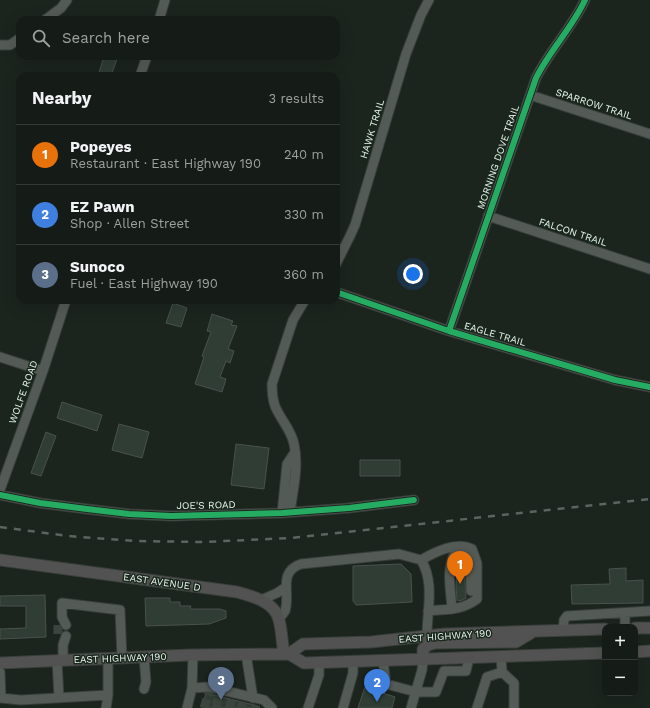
<!DOCTYPE html>
<meta charset="utf-8">
<style>
:root{--surface:#151b16;--page:#222823;--text:#f1f3f6;--muted:#9da1a1;--line:#343935;--accent:#d93025}
body{margin:0;font-family:"Work Sans",sans-serif;background:var(--page);color:var(--text)}
.controls{position:absolute;right:12px;bottom:12px;display:grid;overflow:hidden;border-radius:8px;box-shadow:0 4px 16px #0002}
.controls button{width:36px;height:36px;display:grid;place-items:center;padding:0;border:0;border-bottom:1px solid var(--line);background:var(--surface);color:var(--text);font:20px sans-serif}
.you{position:absolute;left:413px;top:274px;width:14px;height:14px;margin:-10px;border:3px solid #fff;border-radius:50%;background:#1a73e8;box-shadow:0 0 0 6px #1a73e833}
.badge{display:grid;place-items:center;width:26px;height:26px;border-radius:50%;background:var(--accent);color:#fff;font-size:13px;font-weight:700}
.pin{position:absolute;translate:-50% -33px;filter:drop-shadow(0 1px 2px #0008)}
.pin::after{content:'';position:absolute;top:21px;width:14px;height:12px;background:inherit;clip-path:polygon(0 0,100% 0,50% 100%)}
.list{margin:0;padding:0;list-style:none}
h2{display:flex;justify-content:space-between;align-items:center;height:52px;margin:0;padding:0 16px;font-size:17px}
h2 small{font-size:13px;font-weight:400;color:var(--muted)}
.list li{display:grid;grid-template-columns:26px 1fr auto;gap:12px;align-items:center;box-sizing:border-box;height:60px;padding:0 16px;border-top:1px solid var(--line)}
.list b{display:block;font-size:15px;white-space:nowrap}
.list p{margin:0;font-size:13px;white-space:nowrap;color:var(--muted)}
.list em{font-size:13px;font-style:normal;color:var(--muted)}
.icon{flex:none;width:22px;height:22px;fill:none;stroke:currentColor;stroke-width:2;stroke-linecap:round;stroke-linejoin:round}
.map{position:relative;flex:none;width:650px;height:708px;overflow:hidden}
.search{position:absolute;background:var(--surface);box-shadow:0 4px 16px #0002;left:16px;top:16px;width:324px;height:44px;display:flex;align-items:center;gap:10px;box-sizing:border-box;padding:0 14px;border-radius:12px;color:var(--muted);font-size:15px}
.panel{position:absolute;background:var(--surface);box-shadow:0 4px 16px #0002;left:16px;top:72px;width:324px;height:232px;border-radius:12px}
.map>svg:first-child{display:block}
.building{fill:#2f3d34;stroke:#4a514c}
.lines{fill:none;stroke-linecap:round;stroke-linejoin:round}
.minor-tunnel{stroke:#3b443d;stroke-width:9;stroke-dasharray:9 4.5;stroke-linecap:butt}
.minor-casing{stroke:#383f3a;stroke-width:11}
.major-casing{stroke:#383f3a;stroke-width:13}
.minor{stroke:#545a56;stroke-width:9}
.major{stroke:#535252;stroke-width:11}
.rail{stroke:#5d635f;stroke-width:2.5;stroke-dasharray:7 7;stroke-linecap:butt}
.cycleway-casing{stroke:#19281d;stroke-width:8}
.cycleway{stroke:#26ab63;stroke-width:6}
.labels{text-anchor:middle;dominant-baseline:central;stroke-width:3;stroke-linejoin:round;paint-order:stroke}
.street-label{font-size:10px;fill:#ecf6ee;stroke:#19281d}
</style>
<div class="map">
<svg width="650" height="708" viewBox="0 0 650 708">
<rect width="100%" height="100%" fill="#1c241e"/>
<!-- building -->
<path class="building" d="M104,56H118L111,76H98Z
M173,303L187,308L181,327L166,323Z
M212,314L233,321L231,325L237,326L228,349L234,351L230,363L226,361L220,377L226,379L222,392L195,384L204,357L202,356L211,332L207,331Z
M62,402L102,415L97,431L57,418Z
M119,424L149,432L142,458L112,450Z
M46,432L56,436L41,476L31,473Z
M236,444L269,448L264,489L231,485Z
M360,460H400V476H360Z
M401,564L411,574L412,602L356,605L353,601V566Z
M457,565H464L466,598L460,601L457,600L456,588Z
M626,568V581L643,580V603L572,604L571,585L610,584L609,569Z
M45,595L46,637L0,639V629L26,628V606H0V596Z
M145,598H170V602H180V606H191L190,609H220L226,611V618L209,624L146,626Z
M365,687L395,697L392,708H358Z
M206,693L258,706V708H202Z"/>
<g class="lines">
<!-- minor-tunnel -->
<path class="minor-tunnel" d="M58,625V637
M204,708L209,692
M216,708L219,695
M229,708L232,699
M241,708L243,702
M255,708L256,705"/>
<defs>
<path id="minor" d="M45,20L61,8L67,0
M159,20L165,0
M0,45H10L20,38
M140,76L147,56
M530,95L650,134
M488,216L650,269
M336,264L350,236L355,225L406,54L421,15L429,0
M336,292L449,331L615,380L650,387
M449,331L536,78C550,50 572,28 585,0
M0,357L43,371
M0,490L43,371L66,300
M0,495L40,503L87,509L129,514L171,516L282,513L349,508L414,500
M290,512C293,490 299,466 294,444C291,429 280,419 275,406C272,398 272,392 272,384L293,320L305,300
M282,513L287,464L295,452
M421,560C435,552 456,541 472,549L477,563V599C461,611 446,609 428,611
M261,600L277,593L286,587
M452,609C451,592 446,570 454,555L463,553L466,555L470,560L471,591
M625,613V627
M279,618C281,616 284,613 285,611C291,594 277,572 301,564L399,554L421,560C435,582 427,611 427,635
M66,625L62,617V603L120,610L122,658
M563,631L564,620L567,616L650,611
M246,654L253,698
M501,657L502,672L514,683V708
M57,660L59,698
M63,660V645L66,636
M383,661L386,684L416,692H436L444,671H466L469,658
M0,672L1,698
M192,688L209,687L264,700L272,708
M144,689L146,682L144,657
M0,698L21,700L108,695V658
M106,708L108,695
M187,708L192,688L193,655
M308,708L319,675V663
M343,708L353,673V662
M411,708L422,670L423,660
M477,708L487,677L502,672"/>
<path id="major" d="M0,560L237,592C252,596 275,602 279,620C282,631 282,643 284,654
M635,628H650
M635,652L650,651
M289,654L303,644L371,642L445,634L605,629
M423,660V649L428,645L435,643L516,642L531,633
M0,663L190,655L289,654L304,663L605,653"/>
</defs>
<!-- minor casing -->
<use href="#minor" class="minor-casing"/>
<!-- major casing -->
<use href="#major" class="major-casing"/>
<!-- minor -->
<use href="#minor" class="minor"/>
<!-- major -->
<use href="#major" class="major"/>
<!-- rail -->
<path class="rail" d="M0,527L68,536L134,541L203,542L291,538L650,499"/>
<defs>
<path id="cycleway" d="M336,292L449,331L615,380L650,387
M449,331L536,78C550,50 572,28 585,0
M0,495L40,503L87,509L129,514L171,516L282,513L349,508L414,500"/>
</defs>
<!-- cycleway casing -->
<use href="#cycleway" class="cycleway-casing"/>
<!-- cycleway -->
<use href="#cycleway" class="cycleway"/>
</g>
<g class="labels">
<!-- street labels -->
<g class="street-label">
<text transform="translate(594 104) rotate(18)">SPARROW TRAIL</text>
<text transform="translate(372 129) rotate(-73)">HAWK TRAIL</text>
<text transform="translate(498 157) rotate(-71)">MORNING DOVE TRAIL</text>
<text transform="translate(573 232) rotate(18)">FALCON TRAIL</text>
<text transform="translate(495 334) rotate(16)">EAGLE TRAIL</text>
<text transform="translate(23 392) rotate(-70)">WOLFE ROAD</text>
<text transform="translate(206 505) rotate(-1)">JOE'S ROAD</text>
<text transform="translate(162 582) rotate(8)">EAST AVENUE D</text>
<text transform="translate(445 636) rotate(-4)">EAST HIGHWAY 190</text>
<text transform="translate(120 658) rotate(-2)">EAST HIGHWAY 190</text>
</g>
</g>
</svg>
<div class="controls">
<button>+</button>
<button>−</button>
</div>
<div class="you"></div>
<div class="pin badge" style="left:460px;top:584px;background:#e8710a">1</div>
<div class="pin badge" style="left:377px;top:702px;background:#3f7fe0">2</div>
<div class="pin badge" style="left:221px;top:700px;background:#5c6f8a">3</div>
<div class="search"><svg class="icon" aria-label="search" viewBox="0 0 24 24"><circle cx="10" cy="10" r="6"/><path d="M15 15l6 6"/></svg>Search here</div>
<section class="panel">
<h2>Nearby<small>3 results</small></h2>
<ul class="list">
<li><span class="badge" style="background:#e8710a">1</span><div><b>Popeyes</b><p>Restaurant · East Highway 190</p></div><em>240 m</em></li>
<li><span class="badge" style="background:#3f7fe0">2</span><div><b>EZ Pawn</b><p>Shop · Allen Street</p></div><em>330 m</em></li>
<li><span class="badge" style="background:#5c6f8a">3</span><div><b>Sunoco</b><p>Fuel · East Highway 190</p></div><em>360 m</em></li>
</ul>
</section>
</div>
